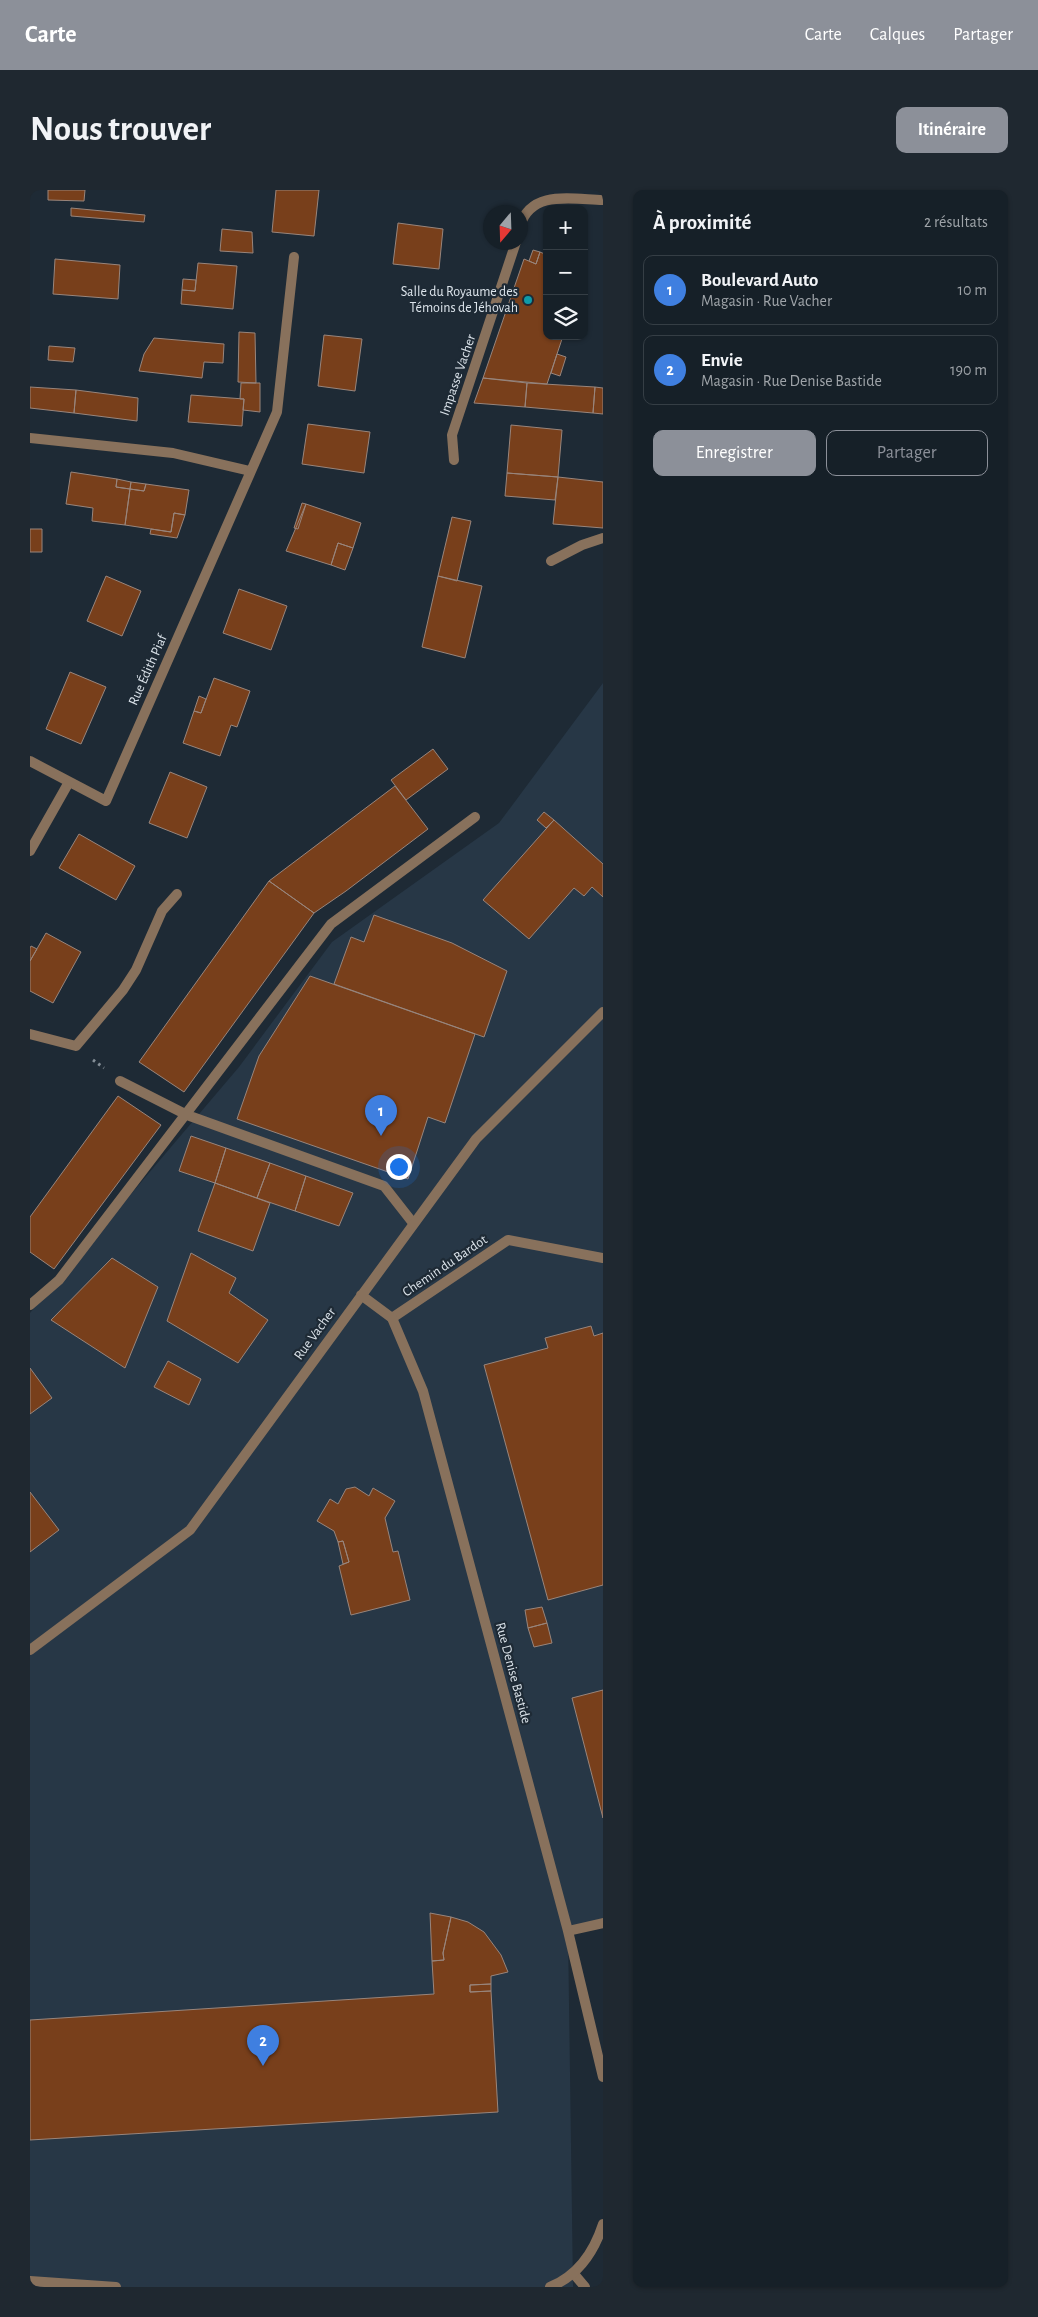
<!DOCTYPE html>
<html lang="fr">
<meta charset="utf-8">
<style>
:root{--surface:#162028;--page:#1f2830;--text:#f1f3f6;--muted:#9ea3a8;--line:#353e45;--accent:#8c9099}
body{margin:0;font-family:"Alegreya Sans",sans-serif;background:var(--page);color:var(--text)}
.controls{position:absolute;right:15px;top:15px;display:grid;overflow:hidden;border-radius:10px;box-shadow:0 1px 4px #0004}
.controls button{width:45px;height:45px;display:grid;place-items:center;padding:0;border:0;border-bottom:1px solid var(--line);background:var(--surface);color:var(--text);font:25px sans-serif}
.compass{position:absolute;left:453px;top:15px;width:45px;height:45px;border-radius:50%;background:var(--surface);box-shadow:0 1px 4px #0004;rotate:199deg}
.you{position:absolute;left:368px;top:976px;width:18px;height:18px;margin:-12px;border:4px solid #fff;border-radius:50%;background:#1a73e8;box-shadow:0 0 0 8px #1a73e833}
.badge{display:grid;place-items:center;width:32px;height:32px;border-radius:50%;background:var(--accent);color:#fff;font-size:16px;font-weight:700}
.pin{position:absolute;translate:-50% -41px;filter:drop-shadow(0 1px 2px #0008)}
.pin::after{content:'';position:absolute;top:26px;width:18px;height:15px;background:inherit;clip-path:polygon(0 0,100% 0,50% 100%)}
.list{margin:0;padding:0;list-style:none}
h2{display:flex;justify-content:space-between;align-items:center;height:65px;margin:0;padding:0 20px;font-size:21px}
h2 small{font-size:16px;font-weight:400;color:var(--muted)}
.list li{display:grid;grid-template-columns:32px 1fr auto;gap:15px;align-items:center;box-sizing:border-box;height:70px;margin:0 10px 10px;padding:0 10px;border:1px solid var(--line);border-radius:10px}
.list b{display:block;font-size:19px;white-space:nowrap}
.list p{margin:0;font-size:16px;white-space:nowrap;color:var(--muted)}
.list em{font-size:16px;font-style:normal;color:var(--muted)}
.actions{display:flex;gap:10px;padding:15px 20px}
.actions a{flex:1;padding:11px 0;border:1px solid var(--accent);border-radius:10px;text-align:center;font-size:18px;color:var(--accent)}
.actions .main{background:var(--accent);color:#fff}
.icon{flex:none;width:28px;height:28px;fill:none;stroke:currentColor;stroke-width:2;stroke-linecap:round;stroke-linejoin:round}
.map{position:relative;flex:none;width:573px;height:2097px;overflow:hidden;border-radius:10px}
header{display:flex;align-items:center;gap:30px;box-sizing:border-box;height:70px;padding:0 25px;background:var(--accent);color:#fff}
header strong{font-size:24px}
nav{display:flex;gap:28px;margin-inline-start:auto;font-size:18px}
.intro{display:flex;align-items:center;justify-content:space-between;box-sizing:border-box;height:120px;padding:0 30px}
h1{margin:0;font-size:35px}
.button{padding:12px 22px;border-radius:10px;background:var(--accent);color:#fff;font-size:18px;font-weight:700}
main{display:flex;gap:30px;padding:0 30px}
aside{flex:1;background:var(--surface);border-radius:10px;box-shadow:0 1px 4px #0004}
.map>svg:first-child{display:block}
.built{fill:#273746}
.building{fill:#783f1b;stroke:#98857c}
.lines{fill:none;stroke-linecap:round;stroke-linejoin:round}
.path{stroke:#858f98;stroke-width:3;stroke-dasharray:2.5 4;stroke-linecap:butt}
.lane{stroke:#88715c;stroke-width:10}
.street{stroke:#88715c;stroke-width:10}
.culture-dot{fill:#0f9aa8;stroke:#1e2a35;stroke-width:2}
.labels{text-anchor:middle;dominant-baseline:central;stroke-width:4.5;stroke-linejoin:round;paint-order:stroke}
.poi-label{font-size:14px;fill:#dbe3ea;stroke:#1e2a35;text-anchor:end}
.street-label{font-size:14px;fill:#dbe3ea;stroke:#1e2a35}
</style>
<header>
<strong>Carte</strong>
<nav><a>Carte</a><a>Calques</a><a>Partager</a></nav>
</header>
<div class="intro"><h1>Nous trouver</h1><a class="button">Itinéraire</a></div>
<main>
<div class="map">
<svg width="573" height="2097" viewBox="0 0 573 2097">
<rect width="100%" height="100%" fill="#1e2a35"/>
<!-- built -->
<path class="built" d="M573,493V1731L538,1742L543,2097H0V1123L209,877L302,752L469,633Z"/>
<!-- building -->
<path class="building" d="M18,0H55L54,11L18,10Z
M246,0H289L284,46L242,42Z
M41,18L115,25L114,32L41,26Z
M368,33L413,39L409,79L363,74Z
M192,39L222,42L223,63L190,61Z
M503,60L510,62L506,74L499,71Z
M510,62L517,65V146H533L517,194L453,188L494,69L506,74Z
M25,69L90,75L88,109L23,104Z
M168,73L207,76L203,119L151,114L152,100L165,101Z
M153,89L166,90L165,101L152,100Z
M209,142L225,143L226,193L208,192Z
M294,145L332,149L325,201L288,196Z
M124,148L194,154L193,173L174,172L172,188L109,181L114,164Z
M19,156L45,158L43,172L18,170Z
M527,164L536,167L530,186L521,183Z
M453,188L497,193L495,217L444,213Z
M211,193H230V222L213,220L214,209H210Z
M497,193L565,197L563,223L495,217Z
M0,197L46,200L44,223L0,218Z
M565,197L573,198V224L563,223Z
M46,200L108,208L107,231L44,223Z
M161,205L214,209L212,236L158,232Z
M278,234L340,242L334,283L272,274Z
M481,235L532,240L528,287L477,283Z
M41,282L87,289L86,297L100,299L95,335L62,331L63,318L36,314Z
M477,283L528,287L525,310L475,306Z
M528,287L573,292V338L523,334Z
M87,289L101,292L100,299L86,297Z
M101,292L116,294L114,301L100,299Z
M116,294L159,300L155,325L144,323L141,342L95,335L100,299L114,301Z
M272,313L276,314L268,339L264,338Z
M276,314L331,333L323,358L308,353L301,375L256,361Z
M144,323L155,325L147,348L120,344L121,339L141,342Z
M422,327L441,331L427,391L408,386Z
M0,339H12V362H0Z
M308,353L323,358L315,380L301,375Z
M76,386L111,401L92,446L57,431Z
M408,386L452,396L435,468L392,457Z
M209,399L257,416L241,460L193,443Z
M40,482L76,497L51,554L16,539Z
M184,488L220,501L207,537L201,535L190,566L153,553L164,521L171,523Z
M169,506L176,509L171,523L164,521Z
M403,559L418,579L376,610L361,590Z
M140,582L177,597L157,648L119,633Z
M365,596L398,639L316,701L284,723L239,691Z
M514,622L524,630L516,638L507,630Z
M524,630L573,674V707L562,697L554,706L544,698L499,749L453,710Z
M49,644L105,676L86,710L29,678Z
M239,691L284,723L154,902L109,872Z
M344,725L422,753L477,781L454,847L304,794L321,747L334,752Z
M16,743L51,762L23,813L0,801V771Z
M1,756L7,759L0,771V758Z
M280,786L445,844L415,933L398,927L378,989L207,929L229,866Z
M88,906L131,935L24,1079L0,1062V1027Z
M161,946L196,958L185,993L149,981Z
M196,958L240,973L227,1008L185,993Z
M240,973L276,986L265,1021L227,1008Z
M276,986L323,1003L309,1036L265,1021Z
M185,993L240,1013L223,1061L168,1041Z
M161,1063L206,1088L199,1103L238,1130L208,1173L137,1131Z
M82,1068L128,1097L95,1178L21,1130Z
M561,1136L564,1146L573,1143V1395L518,1410L454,1175L518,1158L515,1148Z
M138,1171L171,1189L159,1215L124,1197Z
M0,1178L22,1208L0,1224Z
M325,1297L339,1306L343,1298L365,1311L355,1328L363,1362L368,1361L380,1410L321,1425L309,1376L319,1372L313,1351L308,1352L304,1341L287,1331L300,1309L308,1314L316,1299Z
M0,1302L29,1340L0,1362Z
M313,1351L319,1372L313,1374L308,1352Z
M512,1417L517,1433L498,1438L495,1420Z
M517,1433L522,1453L504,1457L498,1438Z
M573,1500V1628L542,1508Z
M400,1723L421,1727L413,1763L414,1770L402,1771Z
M421,1727L438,1732L454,1742L471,1765L478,1782L461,1786V1794L440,1795V1802L461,1801L468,1922L0,1950V1830L404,1804L402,1771L414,1770L413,1763Z
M461,1794V1801L440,1802V1795Z"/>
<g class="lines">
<!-- path -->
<path class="path" d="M63,870L74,878"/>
<!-- lane -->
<path class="lane" d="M90,891L157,925L354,996L383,1033
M0,1115L29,1090L301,734L445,627
M362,1128L478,1050L573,1068
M544,2084L555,2097"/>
<!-- street -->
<path class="street" d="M490,36C501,0 540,9 573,10
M0,248L143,263L220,281
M424,270L422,245L486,52
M521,371L552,355L573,348
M0,571L76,611L247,222L264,67
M0,661L39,592
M0,844L46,856L93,800L106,780L132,721L147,704
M331,1105L362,1128L393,1201L538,1741L573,1887
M0,1460L160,1340L446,949L573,822
M538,1741L573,1733
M0,2091L86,2097
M520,2097C547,2086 564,2062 573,2034"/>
</g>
<!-- markers -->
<circle class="culture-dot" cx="498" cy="110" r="5"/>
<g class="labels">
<!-- poi labels -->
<g class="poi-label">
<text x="488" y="102">Salle du Royaume des<tspan x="488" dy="16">Témoins de Jéhovah</tspan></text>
</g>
<!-- street labels -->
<g class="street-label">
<text transform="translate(428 185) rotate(-71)">Impasse Vacher</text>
<text transform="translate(118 480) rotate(-66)">Rue Édith Piaf</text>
<text transform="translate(415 1076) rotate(-34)">Chemin du Bardot</text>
<text transform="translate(285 1144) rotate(-54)">Rue Vacher</text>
<text transform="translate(483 1483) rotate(75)">Rue Denise Bastide</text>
</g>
</g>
</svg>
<div class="controls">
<button>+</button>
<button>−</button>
<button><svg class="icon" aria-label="layers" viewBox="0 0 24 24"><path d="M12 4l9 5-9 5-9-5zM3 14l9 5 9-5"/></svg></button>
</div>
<svg class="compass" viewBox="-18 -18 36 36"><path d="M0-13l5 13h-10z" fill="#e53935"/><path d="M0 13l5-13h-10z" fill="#9ea3a8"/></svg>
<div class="you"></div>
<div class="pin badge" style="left:351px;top:946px;background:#3f7fe0">1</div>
<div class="pin badge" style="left:233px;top:1876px;background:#3f7fe0">2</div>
</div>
<aside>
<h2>À proximité<small>2 résultats</small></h2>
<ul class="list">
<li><span class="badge" style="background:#3f7fe0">1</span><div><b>Boulevard Auto</b><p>Magasin · Rue Vacher</p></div><em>10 m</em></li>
<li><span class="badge" style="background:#3f7fe0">2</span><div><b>Envie</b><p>Magasin · Rue Denise Bastide</p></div><em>190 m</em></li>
</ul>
<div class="actions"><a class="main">Enregistrer</a><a>Partager</a></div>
</aside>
</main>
